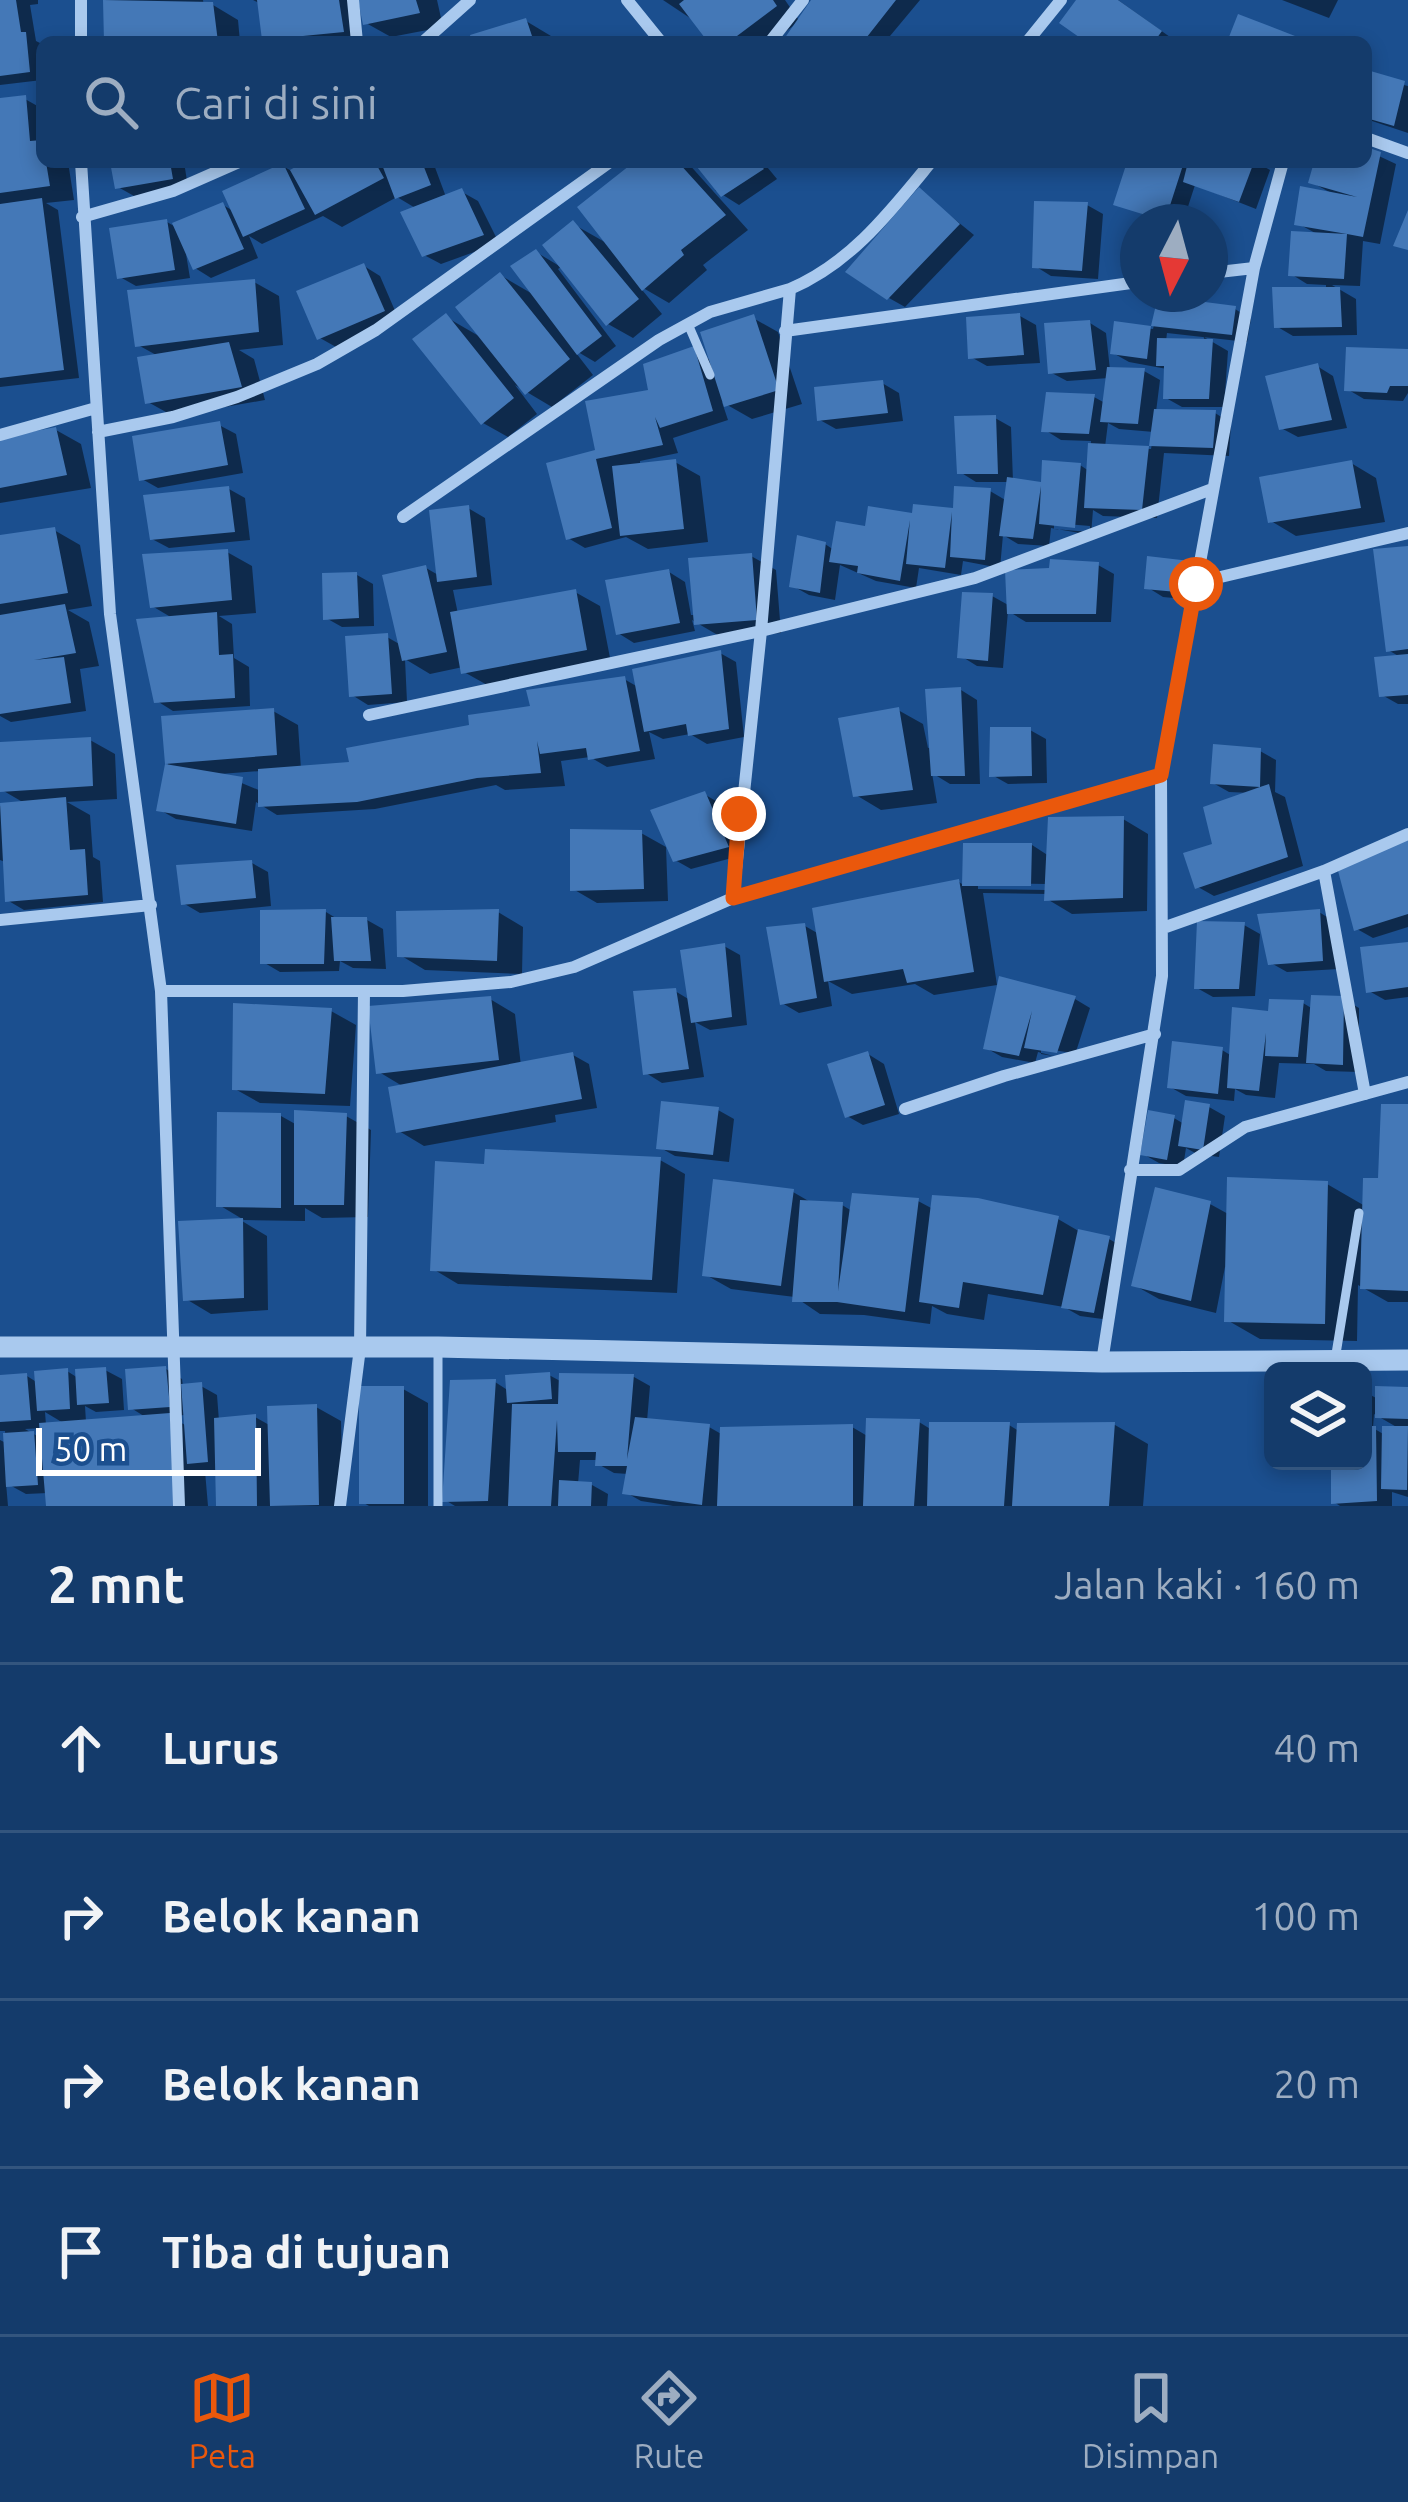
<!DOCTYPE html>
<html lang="id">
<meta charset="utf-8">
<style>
:root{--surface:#143b6b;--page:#214673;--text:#f1f3f6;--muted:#9dadc1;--line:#33557e;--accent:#ea580c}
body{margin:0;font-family:Ubuntu,sans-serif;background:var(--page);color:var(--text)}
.controls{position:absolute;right:36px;bottom:36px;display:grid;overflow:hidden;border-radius:18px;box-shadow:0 6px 18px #0003}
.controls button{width:108px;height:108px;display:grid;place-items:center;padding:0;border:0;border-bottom:3px solid var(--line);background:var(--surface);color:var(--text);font:60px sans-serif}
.compass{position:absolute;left:1120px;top:204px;width:108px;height:108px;border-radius:50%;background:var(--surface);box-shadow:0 6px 18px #0003;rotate:186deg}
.scale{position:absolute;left:36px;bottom:30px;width:225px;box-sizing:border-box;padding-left:12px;border:6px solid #fff;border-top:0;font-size:33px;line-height:42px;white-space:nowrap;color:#fff;-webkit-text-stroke:9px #1b4f8f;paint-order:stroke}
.stop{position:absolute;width:36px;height:36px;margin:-27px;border:9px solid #ea580c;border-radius:50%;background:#fff}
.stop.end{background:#ea580c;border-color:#fff;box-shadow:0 3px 12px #0008}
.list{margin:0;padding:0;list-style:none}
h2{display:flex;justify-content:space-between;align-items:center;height:156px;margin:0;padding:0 48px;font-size:51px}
h2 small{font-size:39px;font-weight:400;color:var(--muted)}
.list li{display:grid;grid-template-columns:78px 1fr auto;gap:36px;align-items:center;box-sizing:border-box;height:168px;padding:0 48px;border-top:3px solid var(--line)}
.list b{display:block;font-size:45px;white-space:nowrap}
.list em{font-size:39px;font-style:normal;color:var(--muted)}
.icon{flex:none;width:66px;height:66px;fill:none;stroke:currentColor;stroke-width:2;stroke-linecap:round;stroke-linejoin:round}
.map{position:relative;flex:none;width:1408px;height:1506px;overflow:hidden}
.search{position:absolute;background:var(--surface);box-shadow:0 6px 18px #0003;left:36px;right:36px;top:36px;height:132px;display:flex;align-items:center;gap:30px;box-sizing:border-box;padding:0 42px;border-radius:18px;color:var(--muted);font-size:45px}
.sheet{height:828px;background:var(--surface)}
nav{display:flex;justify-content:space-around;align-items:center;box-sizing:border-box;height:168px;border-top:3px solid var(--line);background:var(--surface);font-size:33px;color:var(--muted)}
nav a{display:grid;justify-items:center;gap:6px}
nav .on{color:var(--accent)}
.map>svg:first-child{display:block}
.shadow{fill:#0007;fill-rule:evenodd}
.building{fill:#4478b7}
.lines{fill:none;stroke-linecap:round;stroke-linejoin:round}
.service{stroke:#a9c9ee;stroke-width:9}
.minor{stroke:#a9c9ee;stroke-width:12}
.tertiary{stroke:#a9c9ee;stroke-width:21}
.route{stroke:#ea580c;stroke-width:15}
</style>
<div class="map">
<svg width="1408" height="1506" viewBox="0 0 1408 1506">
<rect width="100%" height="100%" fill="#1b4f8f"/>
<!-- shadow -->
<path class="shadow" d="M0,0H38V4L30,5L36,41L42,44V80L0,85Z
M106,0H203L204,6L213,5L238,20L240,42H107Z
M253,0H348L359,40L271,42L265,39L261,4Z
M360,0H437L443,27L391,37L366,23Z
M663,0H785L800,22L817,0H920L885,42H785L797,23L772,42H712L693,20Z
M1080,0H1118L1177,42H1091Z
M1282,0H1338L1329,18Z
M526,21L551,36L553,42H475Z
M1366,76L1408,86V133L1366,119Z
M25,99L41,108L42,162H68L74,200L46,203L58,210L79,378L0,387V101Z
M1366,150L1396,164L1380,244L1363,241L1360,286L1332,285L1356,299L1357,335L1293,336L1276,326L1326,290V285L1307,284L1291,274L1317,234L1297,223L1333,194L1311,182L1317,162H1366Z
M113,162H184L188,187L134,196L118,187Z
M310,162H433L446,197L462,192L478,201L499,243L441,264L424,255L417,209L397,197L342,227L323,216L262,244L249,236L258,258L211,278L195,268L186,254L190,278L136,286L120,277L167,222L174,226L223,205L235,212L283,166L293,172Z
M639,162H687L748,230L703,265L707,270L669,303L638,285L662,314L633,338L608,324L573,224L610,245Z
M697,162H763L777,179L739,205L715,190L717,188Z
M1130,162L1191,165L1192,162H1256L1270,170L1256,209L1195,185L1183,222H1162L1117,203Z
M920,191L974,235L905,307L889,298Z
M1087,205L1103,214L1098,279L1051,276L1035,266Z
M536,252L561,267L558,269L616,346L595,362L573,349L593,375L552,407L515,385L537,414L508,437L483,423L446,317L484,339L500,275L536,296Z
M364,266L380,276L399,320L336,347L320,338Z
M254,282L279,296L283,345L239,350L254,359L265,400L173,416L148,402L158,356L138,345Z
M1160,300L1235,309L1251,319L1247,342L1167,333L1166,341L1204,342V337L1228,351L1224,407H1182L1166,398L1167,369L1129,362L1113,353L1117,324L1153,329Z
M1020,316L1036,325L1040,363L987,366L971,357Z
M753,318L778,332L802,404L752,419L722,402L728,420L673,438L678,453L640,461V466L675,462L700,476L708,542L648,549L626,537L585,548L568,538L598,452L693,350L712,361Z
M1090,323L1106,333L1110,370L1144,371L1160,380L1156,412L1215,413L1231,423L1229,456L1164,453L1157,518L1103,516L1093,510L1091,535L1051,528L1049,546L1018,544L1003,535L1000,568L963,561L961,575L919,568L916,588L876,581L840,565L835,600L809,595L793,586L825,544L834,550L867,530L956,511L990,491L1007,501L1009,482H976L960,472L995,418L1011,427L1013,481L1044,485L1080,465L1089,471L1091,441L1061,440L1045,430L1094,397L1105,403L1109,378L1067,381L1050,372ZM1108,423L1119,429L1154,432L1151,449L1105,447ZM1054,523L1090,526V532L1054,529Z
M1408,351V393L1403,401L1364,399L1347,389Z
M1317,366L1333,376L1347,428L1298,437L1281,428Z
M882,383L899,393L903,421L836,429L820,420Z
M219,425L236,434L243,473L158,488L142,479Z
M56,430L81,444L91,488L0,503V441Z
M1351,463L1376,478L1385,522L1296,536L1271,521Z
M229,489L245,498L250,540L169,548L152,539Z
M468,508L485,518L492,585L453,590L458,614L575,592L600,606L611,663L489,686L464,672L463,667L430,674L405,659L407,702L368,705L352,695L387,637L401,645L426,568L440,576Z
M54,530L80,545L92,606L68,610L89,622L99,666L80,669L86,711L11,722L0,716V538Z
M1408,549V704H1398L1382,695L1402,658L1388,650Z
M227,552L252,566L256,613L219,616L232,624L234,658L249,667L250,706L173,711L157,701L174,619L152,606Z
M751,556L776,570L781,633L721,637L692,620L695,631L634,643L618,633L669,572L685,582L691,615H696Z
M1189,564L1205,573L1204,601L1163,597L1147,587Z
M1098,565L1114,574L1111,622H1026L1008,611L1003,668L977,666L961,656L992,596L1010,606Z
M357,575L373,584L374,626L342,627L326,618Z
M720,653L736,662L744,737L707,744L690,734L663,739L649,732L655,759L607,767L590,757L561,761L565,786L505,790L496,785L375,809L277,815L256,802L252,831L176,819L160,810L168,764L164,719L273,711L298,725L301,769L352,764L624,679L638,687ZM261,771V791L220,774Z
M961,690L977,700L980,784H950L932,773L937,803L881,810L856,795L898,710L923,724L928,748L932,747Z
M1030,730L1046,739L1047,783L1008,784L992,775Z
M90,740L115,754L117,799L67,802L90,815L93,857L100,861L103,902L24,910L7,900L5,862L0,860V806L26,804L2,790L0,745Z
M1260,751L1276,760L1275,792L1285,797L1303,866L1214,896L1198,887L1216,846L1252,793L1229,792L1213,783Z
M704,794L721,804L743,855L691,869L675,860Z
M1123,819L1148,834L1147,911L1072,914L1047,899L1048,894L983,893L997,985L934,995L915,984L852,994L828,981L832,1006L799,1013L782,1003L805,926L819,934L959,882L965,886L1032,845L1049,856ZM978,883L1046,884V890L978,889Z
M641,833L666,847L668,901L597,903L573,889Z
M1408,840V927L1373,938L1357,929Z
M252,863L268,872L271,906L200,913L183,903Z
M326,912L339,920H367L383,929L386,969L353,968L340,961L339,971L280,972L263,962Z
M498,912L523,927L522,974L425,970L400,955Z
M1319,912L1335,922L1339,969L1287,972L1271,963Z
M1244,925L1260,934L1255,996L1213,997L1197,988Z
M1408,945V997L1385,1000L1369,991Z
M724,946L740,955L747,1025L710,1030L695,1022L704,1077L662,1083L646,1073L675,991L690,1000Z
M1002,980L1075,999L1090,1008L1073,1061L1038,1052L1035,1063L1002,1057L986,1048ZM1041,1048L1072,1053L1071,1059L1041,1054Z
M490,999L515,1014L521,1066L573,1055L589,1064L597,1108L555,1115L556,1122L424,1146L399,1131L404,1087L379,1072Z
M1343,999L1359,1008V1072L1326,1071L1314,1064L1279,1063L1275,1098L1246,1095L1235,1089L1234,1101L1186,1096L1170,1087L1222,1050L1232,1056L1303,1003L1313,1009Z
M331,1011L356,1025L350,1106L260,1103L235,1089Z
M868,1054L884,1064L899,1114L863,1125L847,1116Z
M1209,1107L1225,1116L1219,1157L1197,1154L1186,1148L1183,1167L1159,1163L1143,1154L1174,1118L1184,1124Z
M1408,1107V1302H1388L1358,1285L1357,1341L1260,1339L1227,1320L1228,1267H1225L1216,1313L1159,1299L1134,1285L1210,1204L1230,1215L1327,1184L1365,1206L1381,1182Z
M718,1110L734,1119L729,1162L675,1156L659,1147Z
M281,1116L297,1125L346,1116L371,1130L368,1217L322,1218L305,1208V1221L244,1220L219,1205Z
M660,1160L685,1174L677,1293L458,1284L433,1269L486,1168Z
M793,1192L812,1203L842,1205L852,1211L918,1201L933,1209L1058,1219L1082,1233L1109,1239L1125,1248L1110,1320L1080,1316L1064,1307L988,1294L984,1320L947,1314L932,1306L930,1324L864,1315L820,1314L795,1297L731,1289L706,1275Z
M242,1221L267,1236L268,1310L211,1314L186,1299Z
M166,1369L182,1379L183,1387L201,1386L217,1395L219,1421L255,1417L271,1426L316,1407L341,1421L343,1506H219L218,1470L205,1471L208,1506H49L48,1493L26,1494L6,1483L8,1506H0V1440L6,1443L5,1431H0V1378L27,1376L38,1383L67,1371L78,1378L105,1370L122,1379L124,1410L96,1412L85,1406L86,1422L147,1418L131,1408ZM45,1412L65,1424L46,1425ZM186,1415L187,1426L169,1416ZM43,1428L44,1440L25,1429Z
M549,1375L562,1382L634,1377L650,1386L647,1421L709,1427L723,1435L852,1427L869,1437L919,1422L932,1430L1009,1425L1019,1431L1115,1425L1148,1444L1143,1506H673L641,1501L625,1492L628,1474L614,1473L598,1464V1460H580L578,1484L592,1485L608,1494L607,1506H455L445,1500L495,1382L509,1391Z
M403,1389L428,1403V1506H369L362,1502Z
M1408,1390V1426H1402L1408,1429V1497L1392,1492V1506H1340L1334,1502V1461H1363V1391L1378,1399ZM1374,1414L1400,1429L1385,1435L1373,1428Z"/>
<!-- building -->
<path class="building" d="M0,0H16L21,32H26L30,72L0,76Z
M103,0L213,2L218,42H104Z
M257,0H339L344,32L262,40Z
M358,0H416L420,13L363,25Z
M684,0H773L777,6L729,42H708L679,4Z
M811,0H896L863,42H782Z
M1076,0H1118L1162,31L1154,42H1086L1059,23Z
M1238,14L1295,36L1292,42H1227Z
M526,18L534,42H472L470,35Z
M1367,70L1405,81L1394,126L1366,118Z
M26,95L30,141L42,140V162H46L50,186L0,193V98Z
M1366,147L1381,152L1363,237L1347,234L1344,279L1288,276L1291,231L1347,234L1294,225L1300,186L1357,197L1308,183L1314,162H1366Z
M110,162H170L173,179L115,189Z
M304,162H375L384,178L315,215L290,170Z
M381,162H422L431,185L395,199Z
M634,162H678L726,215L681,250L684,255L642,291L577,207Z
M693,162H758L764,169L721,197Z
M1127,162H1184L1165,221L1113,205Z
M1188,162H1254L1239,202L1183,182Z
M283,163L305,209L243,237L222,191Z
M919,187L960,224L887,300L845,272Z
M462,188L484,235L422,257L400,212Z
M42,198L64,370L0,378V204Z
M1034,201L1088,202L1082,271L1032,268Z
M223,202L244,249L193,270L172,223Z
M1408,210V250L1393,246Z
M167,219L175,270L117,279L109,228Z
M573,220L639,299L606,326L542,245Z
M536,249L602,336L577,355L510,266Z
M364,263L385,311L317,340L296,291Z
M500,272L570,359L525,395L455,307Z
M255,279L259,332L135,347L127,290Z
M1272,287H1340L1342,327L1274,328Z
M1158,296L1236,306L1232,335L1151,326Z
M446,313L514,398L481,425L412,339Z
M1020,313L1024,355L968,359L966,317Z
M754,314L779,390L724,407L700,332Z
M1090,320L1096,370L1048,374L1044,323Z
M1114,321L1151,326L1147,359L1110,354Z
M1157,338L1213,339L1209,399H1163L1164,366H1156Z
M229,342L242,387L145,404L137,357Z
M694,346L713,411L660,428L655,417L663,445L596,459L612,528L566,540L546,463L595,450L585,401L648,390L643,364Z
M1346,347L1408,349V386H1390L1387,393L1344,391Z
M1318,363L1332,420L1279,430L1265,376Z
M1107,367L1145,368L1138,424L1100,422Z
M883,380L888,413L817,421L814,387Z
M1046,392L1095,394L1089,434L1041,432Z
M1154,409L1216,410L1213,448L1149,446Z
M996,415L998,474H957L954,416Z
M220,421L228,465L139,481L132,436Z
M56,427L67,475L0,488V438Z
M1088,443L1149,446L1142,510L1084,508Z
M676,459L684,529L620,536L612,466Z
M1042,460L1081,463L1075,528L1039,524L1041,486L1033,539L999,536L1007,477L1041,482Z
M1352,460L1361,508L1268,523L1259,477Z
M229,486L235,532L150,540L143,495Z
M954,486L991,488L985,560L950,557L952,512L945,568L906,564L910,520L900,581L857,573L858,566L829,562L836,521L865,526L868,506L912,513L913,504L953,508Z
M469,505L477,577L437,582L429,510Z
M55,527L68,593L0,604V535Z
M797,535L826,542L820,593L789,587Z
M1408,546V649L1386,652L1373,549Z
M228,549L232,600L150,608L142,554Z
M752,553L757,620L694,625L688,558Z
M1147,556L1190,561L1188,593L1144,589Z
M1050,559L1099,562L1096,614H1007L1005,570L1049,568Z
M426,565L447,652L402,661L382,575Z
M669,569L680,623L616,635L605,580Z
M357,572L359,618L323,620L322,573Z
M576,589L587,650L461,674L450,612Z
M962,592L993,593L988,661L957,658Z
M65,604L76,653L34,660L64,657L71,703L0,714V615Z
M217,612L219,655L233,654L235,698L154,703L136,619Z
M388,633L392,694L349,697L345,636Z
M721,650L729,729L688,736L686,724L644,732L632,669Z
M1408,654V695L1379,697L1374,657Z
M625,676L640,751L588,760L586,748L540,754L537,741L541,773L477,778L357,802L258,807V769L349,762L346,748L469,725L468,715L530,706L526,690Z
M961,687L965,776H931L925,689Z
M899,707L913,790L853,797L838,718Z
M274,708L277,755L165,764L243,777L236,824L156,811L165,764L161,716Z
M990,727H1031L1032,776L989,777Z
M91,737L93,786L0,792V742Z
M1213,744L1261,748L1260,787L1269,784L1288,857L1195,889L1183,853L1212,844L1203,807L1260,787L1210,784Z
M705,791L729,847L673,862L650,810Z
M66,797L70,850L85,849L88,895L5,902L0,803Z
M1124,816L1123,898L1044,901L1048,817Z
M570,829L642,830L644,889L570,891Z
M1408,838V914L1354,931L1337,867Z
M963,843H1032L1031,886H962Z
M252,860L256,898L181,905L176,865Z
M959,879L974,972L907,983L903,969L824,982L812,908Z
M326,909L324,964H260V910Z
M499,909L497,961L397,957L396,911Z
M1320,909L1323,961L1268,965L1257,914Z
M331,917H367L371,961H334Z
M1197,921L1245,922L1239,989H1194Z
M805,923L817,998L780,1005L766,927Z
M1408,942V987L1366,993L1360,947Z
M725,943L732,1017L691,1023L680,950Z
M999,976L1076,996L1057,1053L1024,1048L1032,1011L1019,1056L983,1049Z
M676,988L689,1069L643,1075L633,991Z
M1311,995L1344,996L1343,1065L1306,1063Z
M491,996L499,1060L376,1074L368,1006Z
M1269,999L1304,1000L1298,1057L1265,1056L1266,1033L1259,1091L1227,1088L1232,1007L1268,1011Z
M233,1003L332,1008L325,1094L232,1090Z
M1172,1041L1223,1047L1218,1094L1167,1088Z
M868,1051L885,1105L845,1118L827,1064Z
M573,1052L582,1099L396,1133L388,1087Z
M1185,1100L1210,1104L1203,1150L1178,1146Z
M661,1101L719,1107L713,1155L656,1149Z
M1381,1104H1408V1291L1360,1289L1363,1178H1378Z
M294,1110L347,1113L344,1205H294Z
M1148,1110L1175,1115L1167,1160L1140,1155Z
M217,1112L281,1113V1208L216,1207Z
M485,1149L661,1157L652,1280L430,1271L435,1161L484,1164Z
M1227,1177L1328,1181L1325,1324L1224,1322Z
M713,1179L794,1189L781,1286L702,1276Z
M1155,1187L1211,1201L1191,1301L1131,1286Z
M852,1193L919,1198L905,1312L837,1302H792L800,1200L843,1202L838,1291Z
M932,1195L978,1198L1059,1216L1043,1295L963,1282L959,1308L919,1302Z
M243,1218L244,1298L183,1301L178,1221Z
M1078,1229L1110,1236L1094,1313L1061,1308Z
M166,1366L170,1407L128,1410L125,1369Z
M106,1367L109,1403L77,1405L75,1369Z
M68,1368L70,1409L37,1411L34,1371Z
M550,1372L552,1399L507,1403L505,1375Z
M27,1373L31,1420L0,1422V1375Z
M559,1373L634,1374L627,1459L635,1417L710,1424L702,1505L622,1494L627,1466H595L596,1452H558L557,1420L551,1506H508L512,1404H558Z
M496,1379L488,1501L442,1502L450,1380Z
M202,1382L208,1462L187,1464L181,1384Z
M359,1386H404V1504H359Z
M1375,1386L1408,1387V1419L1375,1418Z
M317,1404L319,1505L270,1506L267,1406Z
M170,1413L177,1506H46L39,1423Z
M256,1414L257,1506H216L214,1418Z
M866,1418L920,1419L914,1506H863Z
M929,1422H1010L1004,1506H927Z
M1115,1422L1109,1506H1012L1017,1423Z
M853,1424V1506H717L720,1427Z
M1363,1426H1376L1377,1501L1331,1504V1461H1363Z
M1382,1426H1408L1407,1490L1381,1489Z
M34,1431L38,1485L6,1487L3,1433Z
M559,1480L592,1482L591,1506H558Z"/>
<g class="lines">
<!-- service -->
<path class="service" d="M688,324L710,375
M1335,1360L1359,1213
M438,1506V1349"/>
<!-- minor -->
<path class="minor" d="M81,0V42
M353,0L357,42
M627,0L661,42
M423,42L470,0
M770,42L803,0
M1027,42L1061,0
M1366,138L1408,153
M81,162L110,614L161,991L179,1506
M82,217L173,191L239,162
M1210,273L1254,268
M790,289C851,263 890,212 931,162
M785,331L1138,282
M98,432L173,417L237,397L317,364L376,330L610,162
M0,435L96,408
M403,517L659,340L710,312L790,289L761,631L733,898
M1195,583L1408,533
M369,715L761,631L975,578L1212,489
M1324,871L1365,1094
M0,920L151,905
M1163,928L1324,871L1408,834
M161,991H403L511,982L574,967L733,898L1161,775
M905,1109L1004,1076L1155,1034
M1130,1170H1179L1245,1127L1408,1082
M1102,1362L1162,976L1161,775L1254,268L1283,162
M340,1506L360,1348L364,991"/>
<!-- tertiary -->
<path class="tertiary" d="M0,1347H438L1102,1362L1408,1360"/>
</g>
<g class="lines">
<!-- route -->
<path class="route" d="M739,814L733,898L1161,775L1196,584"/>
</g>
</svg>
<div class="controls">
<button><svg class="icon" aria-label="layers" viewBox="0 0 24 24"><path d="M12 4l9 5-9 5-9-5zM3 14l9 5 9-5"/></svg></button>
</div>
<svg class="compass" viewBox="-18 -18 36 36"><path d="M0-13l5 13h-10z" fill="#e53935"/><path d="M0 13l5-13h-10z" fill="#9dadc1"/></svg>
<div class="scale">50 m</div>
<div class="stop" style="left:1196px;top:584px"></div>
<div class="stop end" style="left:739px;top:814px"></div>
<div class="search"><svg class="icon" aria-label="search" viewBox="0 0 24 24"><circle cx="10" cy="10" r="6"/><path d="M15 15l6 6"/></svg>Cari di sini</div>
</div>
<section class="sheet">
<h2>2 mnt<small>Jalan kaki · 160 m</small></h2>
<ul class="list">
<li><svg class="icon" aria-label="ahead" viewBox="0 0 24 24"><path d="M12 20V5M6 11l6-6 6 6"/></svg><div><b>Lurus</b></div><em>40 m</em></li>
<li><svg class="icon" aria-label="right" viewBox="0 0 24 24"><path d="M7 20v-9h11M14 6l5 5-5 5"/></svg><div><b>Belok kanan</b></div><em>100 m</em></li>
<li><svg class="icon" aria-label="right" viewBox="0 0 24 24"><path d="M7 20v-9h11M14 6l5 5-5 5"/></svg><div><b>Belok kanan</b></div><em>20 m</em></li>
<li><svg class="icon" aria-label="arrive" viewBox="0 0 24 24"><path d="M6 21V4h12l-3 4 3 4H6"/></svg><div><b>Tiba di tujuan</b></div></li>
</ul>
</section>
<nav>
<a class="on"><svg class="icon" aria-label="map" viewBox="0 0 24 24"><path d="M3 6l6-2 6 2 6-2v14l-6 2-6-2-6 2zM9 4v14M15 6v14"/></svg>Peta</a>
<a><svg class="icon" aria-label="directions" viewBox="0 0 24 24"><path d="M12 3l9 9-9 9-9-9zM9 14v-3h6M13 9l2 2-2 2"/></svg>Rute</a>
<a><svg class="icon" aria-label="saved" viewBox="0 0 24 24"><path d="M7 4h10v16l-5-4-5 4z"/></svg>Disimpan</a>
</nav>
